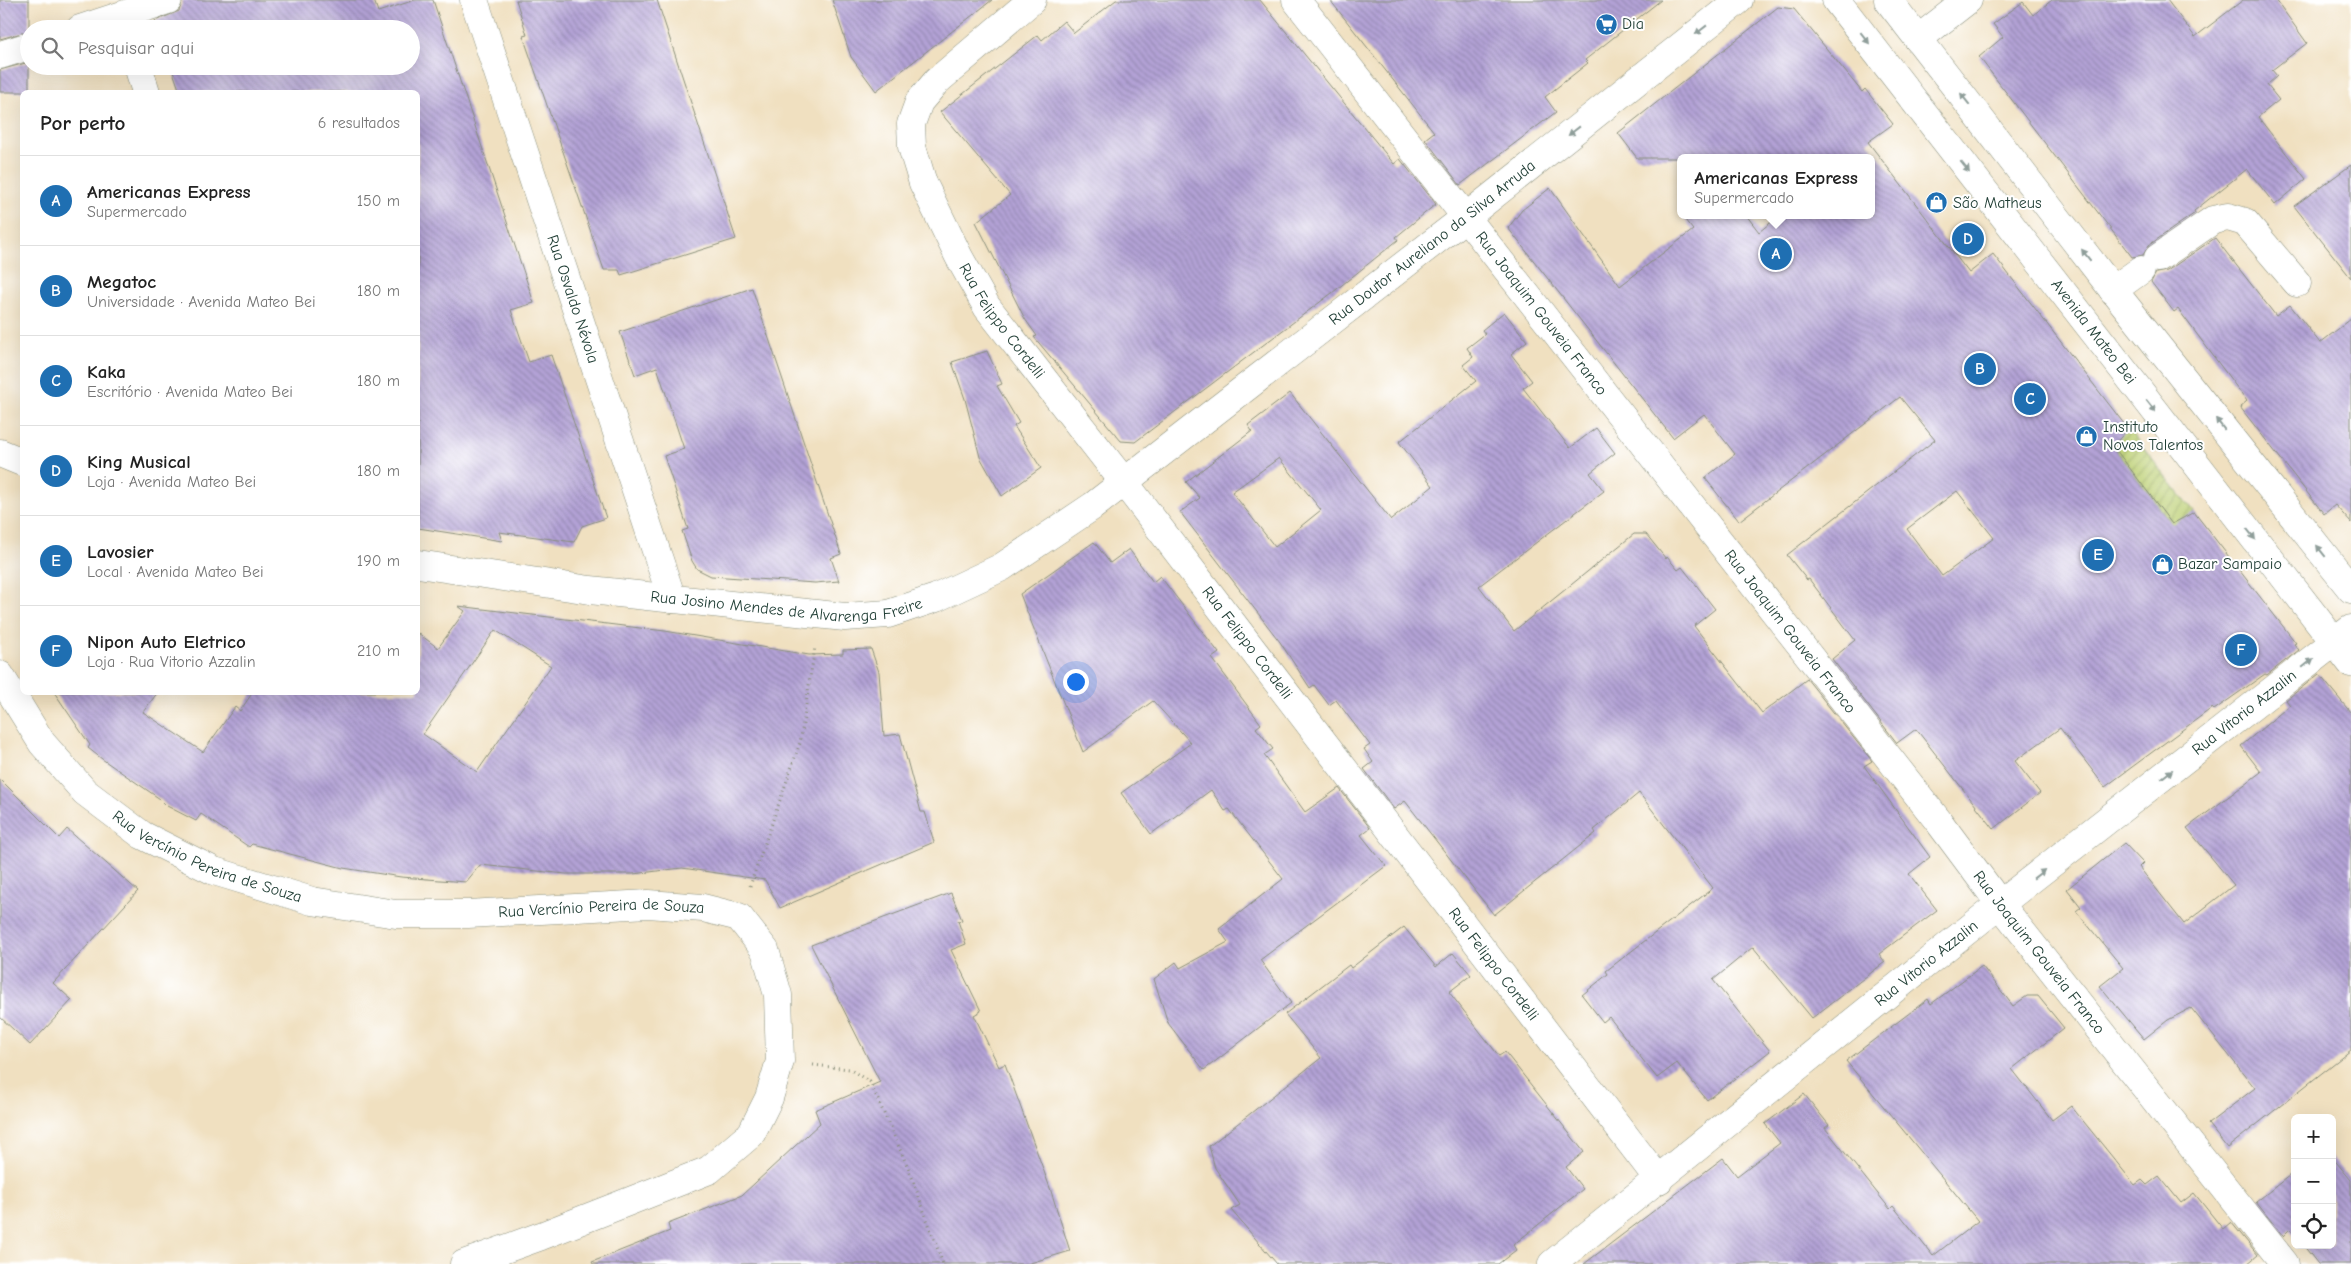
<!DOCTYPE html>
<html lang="pt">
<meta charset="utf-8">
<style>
:root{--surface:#fff;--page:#f6f6f6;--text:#222;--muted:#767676;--line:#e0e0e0;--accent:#1f6fb2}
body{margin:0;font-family:"Comic Neue",sans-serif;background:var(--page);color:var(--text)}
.controls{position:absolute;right:15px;bottom:15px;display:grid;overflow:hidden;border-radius:8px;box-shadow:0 5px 20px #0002}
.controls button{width:45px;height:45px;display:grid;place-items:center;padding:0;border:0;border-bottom:1px solid var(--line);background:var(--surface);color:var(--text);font:25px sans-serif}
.you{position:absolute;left:1075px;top:681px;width:18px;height:18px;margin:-12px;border:4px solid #fff;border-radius:50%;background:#1a73e8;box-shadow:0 0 0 8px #1a73e833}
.badge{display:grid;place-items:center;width:32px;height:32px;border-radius:50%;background:var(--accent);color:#fff;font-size:16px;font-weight:700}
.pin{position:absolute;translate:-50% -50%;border:2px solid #fff;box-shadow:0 1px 5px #0006}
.popup{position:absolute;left:1677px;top:154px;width:198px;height:65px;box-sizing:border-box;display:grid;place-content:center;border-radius:8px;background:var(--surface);filter:drop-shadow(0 1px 4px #0005);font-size:16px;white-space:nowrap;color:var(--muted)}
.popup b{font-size:19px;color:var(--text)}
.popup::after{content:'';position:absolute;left:50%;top:100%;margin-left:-10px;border:10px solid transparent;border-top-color:var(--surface)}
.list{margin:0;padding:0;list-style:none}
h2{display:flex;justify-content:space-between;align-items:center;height:65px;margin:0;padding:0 20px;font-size:21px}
h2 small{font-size:16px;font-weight:400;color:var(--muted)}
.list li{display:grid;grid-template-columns:32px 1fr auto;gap:15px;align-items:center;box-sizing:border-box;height:90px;padding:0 20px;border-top:1px solid var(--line)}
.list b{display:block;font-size:19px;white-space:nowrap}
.list p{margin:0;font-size:16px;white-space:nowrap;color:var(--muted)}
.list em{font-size:16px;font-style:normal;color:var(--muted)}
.icon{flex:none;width:28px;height:28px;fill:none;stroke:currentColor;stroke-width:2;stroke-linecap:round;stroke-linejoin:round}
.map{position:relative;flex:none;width:2351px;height:1264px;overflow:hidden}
.search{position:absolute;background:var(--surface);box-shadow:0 5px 20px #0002;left:20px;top:20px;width:400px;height:55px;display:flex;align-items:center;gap:12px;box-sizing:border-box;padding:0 18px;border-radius:28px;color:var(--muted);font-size:19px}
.panel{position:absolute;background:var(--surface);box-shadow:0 5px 20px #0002;left:20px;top:90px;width:400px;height:605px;border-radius:8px}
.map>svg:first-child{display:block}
.garden{fill:url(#garden-furrows);stroke:#6e8654}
.building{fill:url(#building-back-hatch);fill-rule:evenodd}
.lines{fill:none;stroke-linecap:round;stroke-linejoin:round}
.minor-casing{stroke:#888e7a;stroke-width:29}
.major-casing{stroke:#888e7a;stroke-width:29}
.path{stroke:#888e7a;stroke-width:3;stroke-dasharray:1 4;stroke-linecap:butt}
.minor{stroke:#fff;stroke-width:28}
.major{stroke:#fff;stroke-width:28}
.oneway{fill:#8f9e9a}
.labels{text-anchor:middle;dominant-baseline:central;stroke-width:4;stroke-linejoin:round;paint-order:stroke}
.poi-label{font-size:16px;fill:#1f3d34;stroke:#fff;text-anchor:start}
.street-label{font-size:16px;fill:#1f3d34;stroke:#fff}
</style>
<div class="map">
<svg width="2351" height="1264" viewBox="0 0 2351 1264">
<defs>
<pattern id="garden-furrows" width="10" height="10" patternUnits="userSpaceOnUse" patternTransform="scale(1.25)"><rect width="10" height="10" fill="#bdd074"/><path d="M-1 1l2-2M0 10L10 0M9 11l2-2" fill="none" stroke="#99aa60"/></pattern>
<pattern id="building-back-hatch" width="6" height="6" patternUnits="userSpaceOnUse" patternTransform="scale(1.25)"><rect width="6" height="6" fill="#b3a2d6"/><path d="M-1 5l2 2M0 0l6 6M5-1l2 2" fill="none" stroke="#9185ae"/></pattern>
</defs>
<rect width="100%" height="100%" fill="#fff"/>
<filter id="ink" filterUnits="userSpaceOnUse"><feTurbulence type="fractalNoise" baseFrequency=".02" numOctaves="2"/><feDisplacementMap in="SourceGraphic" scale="10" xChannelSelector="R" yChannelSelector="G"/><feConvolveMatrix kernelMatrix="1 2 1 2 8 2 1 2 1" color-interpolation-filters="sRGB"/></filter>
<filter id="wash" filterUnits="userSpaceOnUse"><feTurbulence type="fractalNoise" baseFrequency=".0096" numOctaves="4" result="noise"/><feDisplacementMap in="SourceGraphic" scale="20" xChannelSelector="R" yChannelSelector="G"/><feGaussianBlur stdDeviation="1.12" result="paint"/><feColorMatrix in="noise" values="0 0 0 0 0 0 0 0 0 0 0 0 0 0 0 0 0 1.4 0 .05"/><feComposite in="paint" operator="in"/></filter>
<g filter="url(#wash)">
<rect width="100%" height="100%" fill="#f0e0c0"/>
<!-- garden -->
<path class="garden" d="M2128,429L2194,512L2174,527L2111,443Z"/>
<g id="blocks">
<!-- building -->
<path class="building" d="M0,0H29V31L0,39Z
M183,0H374L378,12L415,0H433L534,303L511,310L529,362L551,355L606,518L582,526L574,542L499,532L502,541L418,528V92H180L171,66H411V29H158L155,21L179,11Z
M516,0H657L736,239L621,275L619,270H604L523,36L527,35Z
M832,0H992L876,91L851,57Z
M1116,0H1260L1394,164L1400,159L1436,204L1396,237L1398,240L1332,293L1135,442L1121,441L1034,337L1037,336L1025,319L976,222L1010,195L940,112L1038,35L1042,40L1064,21L1074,33Z
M1330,0H1661L1585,60L1588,63L1545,97L1556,112L1460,185L1425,139L1434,132Z
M2052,0H2167L2195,37L2243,0H2276L2307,43L2272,70L2277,76L2267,85L2279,100L2258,117L2306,179L2275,205L2247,169L2194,211L2195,213L2149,245L2143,255L2132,257L1979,57L2003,37L1993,24L2023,2L2033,15Z
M1778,7L1794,9L1862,92L1865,89L1893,124L1868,142L1969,273L1993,254L2128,429L2113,446L2172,524L2194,512L2296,643L2294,644L2299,650L2267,675L2265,674L2214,710L2212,708L2105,787L2060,728L2015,761L2040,793L1994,829L1916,729L1897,743L1832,659L1855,640L1809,579L1807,580L1787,555L1935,440L1900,397L1739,521L1705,478L1735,454L1704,414L1673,438L1508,228L1522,210L1550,188L1620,286L1693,230L1681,215H1746L1759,232L1780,215H1871V158H1637L1618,133ZM1957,491L1994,538L1942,576L1907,529Z
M29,62V92H0V70Z
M2351,165V278L2294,206Z
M2215,238L2276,316L2290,305L2320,343L2351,319V523L2335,505L2324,514L2240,407L2247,401L2178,309L2174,312L2151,282L2156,273L2167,271Z
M752,288L841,554L831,558L839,581L815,583L711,576L697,569L692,561L682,531L688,529L664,456L684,449L657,367L635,375L620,332Z
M1504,312L1527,341L1511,354L1532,381L1523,388L1570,448L1596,428L1615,453L1590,473L1604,491L1479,586L1514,631L1634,534H1646L1666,559L1667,557L1678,570L1682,567L1715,609L1694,626L1762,713L1807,679L1872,761L1864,766L1930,857L1909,874L1937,910L1879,954L1885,962L1812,1018L1753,947L1713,980L1770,1051L1707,1100L1677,1063L1657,1078L1609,1017L1603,1022L1582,995L1608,974L1606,971L1713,888L1639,793L1594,830L1596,833L1494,915L1405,801L1394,809L1364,769L1373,762L1364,749L1370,745L1336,700L1329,705L1314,685L1310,688L1280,642L1180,512L1200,498L1186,482L1252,431L1248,425L1290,393L1391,520L1433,486L1399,442L1476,381L1463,365L1473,357L1467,348L1485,334L1482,330ZM1279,458L1321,510L1275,547L1232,492Z
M987,351L1002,384L997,386L1019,423L1014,426L1041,468L1002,496L980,457L965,399L952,362Z
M1094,542L1110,563L1129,549L1153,582L1160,576L1219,653L1212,658L1261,724L1256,728L1273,749L1264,755L1305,812L1339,788L1370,828L1361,835L1386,866L1260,960L1291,1003L1204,1070L1168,1023L1154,979L1176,962L1180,968L1228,942L1219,929L1283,879L1229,809L1225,811L1211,790L1151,834L1121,793L1191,743L1153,701L1083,752L1020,594Z
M458,606L665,631L809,655L843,654V650L871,649L879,672L884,736L900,734L921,812H925L934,842L780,908L765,880L682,868L633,874H566L480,865L466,882L401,877L343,868L252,844L249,847L201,814L196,821L167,806L160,799L102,759L88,748L90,745L54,692H158L143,712L203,752L235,707L240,711L253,692H418V633L438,648L465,611ZM495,630L551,666L477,772L423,734Z
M2319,674L2351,713V1050L2227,1148L2208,1124L2255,1088L2191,1008L2168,1020L2144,1039L2100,986L2123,968L2076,911L2081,907L2067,889L2124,843L2143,863L2139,867L2184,924L2234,885L2187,828L2261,772L2241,746L2290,705L2286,700Z
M0,779L59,838L67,829L138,891L53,983L72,1000L30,1045L0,1017Z
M951,893L962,920L958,921L966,944L951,950L981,1011L974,1015L999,1067L1005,1064L1050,1188L1070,1251L1027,1264H593L592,1262L670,1231L668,1224L742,1195L820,1123L815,1110L880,1082L811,945Z
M1404,927L1436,967L1453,953L1471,975L1449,992L1499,1056L1505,1052L1584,1152L1566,1167L1583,1189L1513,1245L1516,1250L1498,1264H1277L1231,1210L1240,1205L1215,1168L1209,1146L1321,1058L1285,1014L1349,965L1351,968Z
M1982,966L2013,1006L2027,996H2038L2064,1028L2012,1069L2052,1120L2071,1106L2135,1185L2142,1180L2147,1185L2159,1176L2181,1203L2194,1193L2223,1229L2231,1222L2258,1255L2247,1264H1584L1723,1158L1737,1176L1780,1143L1765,1124L1804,1094L1829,1125L1825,1128L1890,1209L1893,1206L1933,1256L1978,1221L1846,1061L1928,999L1931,1004Z
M2332,1157L2351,1180V1264H2318L2303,1245H2332Z
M2295,1171V1235L2290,1229L2283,1236L2256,1202Z"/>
</g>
</g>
<g filter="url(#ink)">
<use href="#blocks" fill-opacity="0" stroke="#888e7a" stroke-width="1"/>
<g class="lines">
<defs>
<g id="minor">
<path id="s1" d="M474,0L672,599"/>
<path id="s2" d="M1032,0L936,82L919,102L911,124L912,147L923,183L959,257L987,307L1124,482L1659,1180"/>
<path id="s3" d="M1296,0L1939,822L2000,904L2285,1264"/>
<path d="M80,29L168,0"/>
<path d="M1918,39L1968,0"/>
<path d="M0,55L29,46"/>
<path d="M138,66L146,92"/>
<path d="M2158,258L2213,220L2228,217L2245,222L2297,283"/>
<path d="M2113,290L2141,270"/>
<path d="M0,453L22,462"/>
<path id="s4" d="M418,564L590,590L845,617L888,614L936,598L1002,567L1093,506L1466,217L1739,0"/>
<path id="s5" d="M0,675L42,743L85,792L142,835L214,871L312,901L396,914H468L648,904L703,908L739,917L765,950L778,995L780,1061L769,1098L751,1134L709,1170L541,1236L464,1264"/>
<path id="s6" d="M1552,1264L2000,904L2351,629"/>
</g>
<g id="major">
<path id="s7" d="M1836,0L2351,663"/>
<path d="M1888,0L2113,290L2351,589"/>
</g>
</defs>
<!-- minor casing -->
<use href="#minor" class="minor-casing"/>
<!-- major casing -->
<use href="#major" class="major-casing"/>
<!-- path -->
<path class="path" d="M750,886L800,743L815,647
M813,1065L849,1069L870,1082L910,1172L943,1264"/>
<!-- minor -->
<use href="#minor" class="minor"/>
<!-- major -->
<use href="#major" class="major"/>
</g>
<!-- one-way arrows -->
<defs><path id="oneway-solid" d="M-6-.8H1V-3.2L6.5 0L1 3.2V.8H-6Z" transform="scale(1.25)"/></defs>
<g class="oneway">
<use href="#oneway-solid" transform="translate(1701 30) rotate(142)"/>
<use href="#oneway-solid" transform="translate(1865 38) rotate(52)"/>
<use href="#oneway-solid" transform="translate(1965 99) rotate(-128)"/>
<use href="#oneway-solid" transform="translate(1574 131) rotate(142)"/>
<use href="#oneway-solid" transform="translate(1965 167) rotate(52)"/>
<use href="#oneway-solid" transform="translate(2086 255) rotate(-128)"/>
<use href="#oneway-solid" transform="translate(2151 406) rotate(52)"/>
<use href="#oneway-solid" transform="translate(2220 424) rotate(-128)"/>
<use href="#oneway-solid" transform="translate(2251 534) rotate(52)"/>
<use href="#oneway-solid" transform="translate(2321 551) rotate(-128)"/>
<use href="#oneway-solid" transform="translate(2308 663) rotate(-39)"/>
<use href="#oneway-solid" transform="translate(2167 774) rotate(-38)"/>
<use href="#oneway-solid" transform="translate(2039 874) rotate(-38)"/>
</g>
</g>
<!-- icons -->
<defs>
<symbol id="supermarket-disc" viewBox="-11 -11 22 22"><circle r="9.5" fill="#1f6fb2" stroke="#fff"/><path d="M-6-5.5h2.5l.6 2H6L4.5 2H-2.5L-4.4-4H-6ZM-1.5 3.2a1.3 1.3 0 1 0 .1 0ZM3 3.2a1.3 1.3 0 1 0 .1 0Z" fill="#fff"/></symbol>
<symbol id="shop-disc" viewBox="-11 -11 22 22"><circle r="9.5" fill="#1f6fb2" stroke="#fff"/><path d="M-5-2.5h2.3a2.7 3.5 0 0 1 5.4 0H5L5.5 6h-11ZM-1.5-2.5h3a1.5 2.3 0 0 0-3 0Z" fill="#fff"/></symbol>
</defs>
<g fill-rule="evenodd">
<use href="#supermarket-disc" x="1594" y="12" width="25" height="25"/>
<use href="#shop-disc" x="1924" y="190" width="25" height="25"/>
<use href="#shop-disc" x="2074" y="424" width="25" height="25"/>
<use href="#shop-disc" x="2150" y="552" width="25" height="25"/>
</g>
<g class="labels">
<!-- poi labels -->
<g class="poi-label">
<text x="1622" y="24">Dia</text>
<text x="1953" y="203">São Matheus</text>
<text x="2103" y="427">Instituto<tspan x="2103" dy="18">Novos Talentos</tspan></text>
<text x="2178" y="564">Bazar Sampaio</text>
</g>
<!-- street labels -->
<g class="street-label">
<text stroke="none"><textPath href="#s4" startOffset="1136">Rua Doutor Aureliano da Silva Arruda</textPath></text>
<text stroke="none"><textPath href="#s1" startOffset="315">Rua Osvaldo Névola</textPath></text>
<text stroke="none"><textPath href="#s3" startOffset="398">Rua Joaquim Gouveia Franco</textPath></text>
<text stroke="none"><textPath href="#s2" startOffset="396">Rua Felippo Cordelli</textPath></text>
<text stroke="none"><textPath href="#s7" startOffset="420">Avenida Mateo Bei</textPath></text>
<text stroke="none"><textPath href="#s4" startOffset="372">Rua Josino Mendes de Alvarenga Freire</textPath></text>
<text stroke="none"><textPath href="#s3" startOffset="802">Rua Joaquim Gouveia Franco</textPath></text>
<text stroke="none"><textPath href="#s2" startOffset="801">Rua Felippo Cordelli</textPath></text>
<text stroke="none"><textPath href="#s6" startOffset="885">Rua Vitorio Azzalin</textPath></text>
<text stroke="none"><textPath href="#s5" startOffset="285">Rua Vercínio Pereira de Souza</textPath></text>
<text stroke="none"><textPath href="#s5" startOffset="690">Rua Vercínio Pereira de Souza</textPath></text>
<text stroke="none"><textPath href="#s3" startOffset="1208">Rua Joaquim Gouveia Franco</textPath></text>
<text stroke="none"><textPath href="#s6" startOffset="480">Rua Vitorio Azzalin</textPath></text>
<text stroke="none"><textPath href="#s2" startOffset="1206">Rua Felippo Cordelli</textPath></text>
</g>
</g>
</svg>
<div class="controls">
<button>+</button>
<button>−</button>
<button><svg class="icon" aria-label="locate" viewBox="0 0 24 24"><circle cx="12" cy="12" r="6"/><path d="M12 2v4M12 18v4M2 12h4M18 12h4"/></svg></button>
</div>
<div class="you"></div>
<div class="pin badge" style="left:1776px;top:254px">A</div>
<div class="popup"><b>Americanas Express</b>Supermercado</div>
<div class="pin badge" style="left:1980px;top:369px">B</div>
<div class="pin badge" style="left:2030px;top:399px">C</div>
<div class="pin badge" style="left:1968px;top:239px">D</div>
<div class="pin badge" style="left:2098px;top:555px">E</div>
<div class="pin badge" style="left:2241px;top:650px">F</div>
<div class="search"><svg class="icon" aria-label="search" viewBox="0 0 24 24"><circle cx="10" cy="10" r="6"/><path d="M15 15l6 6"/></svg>Pesquisar aqui</div>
<section class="panel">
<h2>Por perto<small>6 resultados</small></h2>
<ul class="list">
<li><span class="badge">A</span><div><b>Americanas Express</b><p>Supermercado</p></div><em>150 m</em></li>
<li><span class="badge">B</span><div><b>Megatoc</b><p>Universidade · Avenida Mateo Bei</p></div><em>180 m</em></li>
<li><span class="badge">C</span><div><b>Kaka</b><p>Escritório · Avenida Mateo Bei</p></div><em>180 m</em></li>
<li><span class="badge">D</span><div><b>King Musical</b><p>Loja · Avenida Mateo Bei</p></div><em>180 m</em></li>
<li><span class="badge">E</span><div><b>Lavosier</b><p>Local · Avenida Mateo Bei</p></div><em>190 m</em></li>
<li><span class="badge">F</span><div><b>Nipon Auto Eletrico</b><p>Loja · Rua Vitorio Azzalin</p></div><em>210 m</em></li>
</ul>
</section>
</div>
